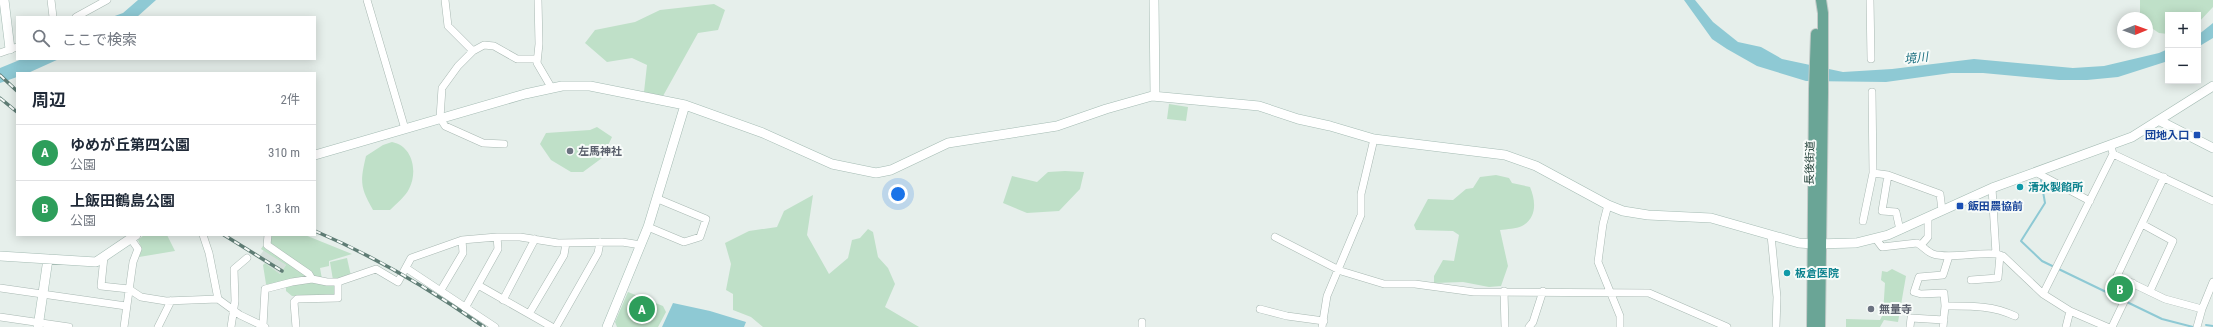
<!DOCTYPE html>
<html lang="ja">
<meta charset="utf-8">
<style>
:root{--surface:#fff;--page:#f6f6f7;--text:#1f2937;--muted:#747a83;--line:#e0e1e3;--accent:#0f766e}
body{margin:0;font-family:"Roboto Condensed","Noto Sans JP",sans-serif;background:var(--page);color:var(--text)}
.controls{position:absolute;right:12px;top:12px;display:grid;overflow:hidden;border-radius:0px;box-shadow:0 2px 10px #0003}
.controls button{width:36px;height:36px;display:grid;place-items:center;padding:0;border:0;border-bottom:1px solid var(--line);background:var(--surface);color:var(--text);font:20px sans-serif}
.compass{position:absolute;left:2117px;top:12px;width:36px;height:36px;border-radius:50%;background:var(--surface);box-shadow:0 2px 10px #0003;rotate:89deg}
.you{position:absolute;left:898px;top:194px;width:14px;height:14px;margin:-10px;border:3px solid #fff;border-radius:50%;background:#1a73e8;box-shadow:0 0 0 6px #1a73e833}
.badge{display:grid;place-items:center;width:26px;height:26px;border-radius:50%;background:var(--accent);color:#fff;font-size:13px;font-weight:700}
.pin{position:absolute;translate:-50% -50%;border:2px solid #fff;box-shadow:0 1px 4px #0006}
.list{margin:0;padding:0;list-style:none}
h2{display:flex;justify-content:space-between;align-items:center;height:52px;margin:0;padding:0 16px;font-size:17px}
h2 small{font-size:13px;font-weight:400;color:var(--muted)}
.list li{display:grid;grid-template-columns:26px 1fr auto;gap:12px;align-items:center;box-sizing:border-box;height:56px;padding:0 16px;border-top:1px solid var(--line)}
.list b{display:block;font-size:15px;white-space:nowrap}
.list p{margin:0;font-size:13px;white-space:nowrap;color:var(--muted)}
.list em{font-size:13px;font-style:normal;color:var(--muted)}
.icon{flex:none;width:22px;height:22px;fill:none;stroke:currentColor;stroke-width:2;stroke-linecap:round;stroke-linejoin:round}
.map{position:relative;flex:none;width:2213px;height:327px;overflow:hidden}
.search{position:absolute;background:var(--surface);box-shadow:0 2px 10px #0003;left:16px;top:16px;width:300px;height:44px;display:flex;align-items:center;gap:10px;box-sizing:border-box;padding:0 14px;border-radius:0px;color:var(--muted);font-size:15px}
.panel{position:absolute;background:var(--surface);box-shadow:0 2px 10px #0003;left:16px;top:72px;width:300px;height:164px;border-radius:0px}
.map>svg:first-child{display:block}
.built{fill:#d4dfda}
.green{fill:#bfe0c8}
.water{fill:#8ec9d4}
.lines{fill:none;stroke-linecap:round;stroke-linejoin:round}
.stream{stroke:#8ec9d4;stroke-width:2}
.street-casing{stroke:#a8b8b2;stroke-width:8}
.secondary-casing{stroke:#a4bbb3;stroke-width:10}
.primary-casing{stroke:#c2cac8;stroke-width:12}
.street{stroke:#fff;stroke-width:7}
.secondary{stroke:#fff;stroke-width:9}
.primary{stroke:#6aa596;stroke-width:10}
.rail-casing{stroke:#5f7d75;stroke-width:3.5}
.rail{stroke:#f7fbf9;stroke-width:2;stroke-dasharray:6;stroke-linecap:butt}
.transit-dot{fill:#1a4fb4;stroke:#f7fbf9;stroke-width:1.5}
.worship-dot{fill:#6b7280;stroke:#f7fbf9;stroke-width:1.5}
.culture-dot{fill:#0f9aa8;stroke:#f7fbf9;stroke-width:1.5}
.labels{text-anchor:middle;dominant-baseline:central;stroke-width:4;stroke-linejoin:round;paint-order:stroke}
.transit-label{font-size:11px;font-weight:bold;fill:#164399;stroke:#f7fbf9;text-anchor:end}
.worship-label{font-size:11px;font-weight:bold;fill:#5b616d;stroke:#f7fbf9;text-anchor:start}
.street-label{font-size:11px;fill:#24423a;stroke:#f7fbf9}
.culture-label{font-size:11px;font-weight:bold;fill:#0d838f;stroke:#f7fbf9;text-anchor:start}
.water-label{font-size:12px;font-style:italic;fill:#1c6f80;stroke:#f7fbf9}
</style>
<div class="map">
<svg width="2213" height="327" viewBox="0 0 2213 327">
<rect width="100%" height="100%" fill="#e6efeb"/>
<!-- built -->
<path class="built" d="M264,250L286,265L280,274L258,258Z"/>
<!-- green -->
<path class="green" d="M2140,0H2213V7L2198,23V15H2168V34L2159,33L2147,25V18H2140Z
M714,4L725,10L718,30L698,33L663,96L644,92L647,65L632,58L607,62L585,43L595,30L635,22L660,10Z
M1169,104L1188,107L1186,121L1167,119Z
M597,127L612,137L602,158L583,172H571L551,160L540,144L546,133L590,130Z
M392,142C413,146 418,172 409,189C405,197 396,204 390,210H373C360,187 360,182 366,156L383,145Z
M1065,171L1084,172L1080,189L1059,211L1027,213L1003,203L1012,176L1037,182L1048,172Z
M1496,175L1509,178L1512,183L1530,187C1536,201 1537,218 1522,226C1516,229 1507,229 1500,230L1508,266L1501,286L1489,287L1463,282L1434,283V276L1443,260L1454,261L1459,235L1453,231L1416,230L1414,225L1428,199L1453,200L1466,189L1473,188L1480,177Z
M813,195L807,235L829,274L848,258L852,240L860,238L868,229L873,232L878,257L888,268L895,284L885,307L919,327H763L751,317L733,310V294L726,290L731,264L725,243L749,231L777,227L784,211Z
M144,235H167L175,251L139,257L142,249L138,240Z
M270,235H305L352,254L329,261V266L320,268L322,279L315,277L269,244Z
M263,246L305,274V278L269,286L266,284L263,265L265,263L280,274L286,265L261,249Z
M347,258L351,276L333,280L330,262Z
M1892,269L1906,276L1898,322L1884,320L1880,327H1846V319L1880,320L1883,314L1885,283L1881,280L1882,271L1887,272Z
M2117,279L2130,286L2124,298L2111,291Z
M315,281L335,283L336,296H292L286,291V286Z
M628,292L663,306L666,312L658,327H617L615,322Z"/>
<!-- water -->
<path class="water" d="M138,0H156L137,17H112L123,13Z
M1684,0H1695L1713,22L1738,42L1761,47L1782,59L1843,72L1892,69L1974,59L2073,68L2104,66L2159,53L2168,49V61L2118,77L2087,80H2059L1983,73H1951L1886,82L1806,81L1757,66L1727,49L1712,39Z
M2213,23V38L2198,47V35Z
M22,59H59L28,73H17V77L0,83V68Z
M673,303L710,311L746,322L744,327H662Z"/>
<g class="lines">
<!-- stream -->
<path class="stream" d="M2041,180L2045,203L2021,241L2042,261L2162,319L2193,327
M2206,325L2213,326"/>
<defs>
<path id="street" d="M51,0L53,17
M367,0L405,129
M445,0L448,26L473,51
M538,0L539,44L537,63L551,87
M1870,0L1871,59
M76,17L107,0
M0,53L17,47
M504,144L483,143L445,126L440,118L442,88L458,66L473,51L484,45L494,46L517,59H537
M2113,154L2213,201
M1873,173L1888,175L1940,194L1942,210
M2037,173L2090,201
M1888,175L1882,211L1896,212L1900,230
M2164,177L2117,276L2165,299L2202,309
M1992,188L1996,254L2003,256L2043,294L2070,311L2107,327
M1608,205L1603,224L1598,262L1620,316V327
M1863,221L1873,173L1872,92
M2142,224L2173,241L2150,291
M648,227L684,242L700,237L706,219L658,199
M203,235L209,253L218,299
M268,235L267,245L309,274L312,279
M1771,235L1777,297L1776,327
M1275,237L1341,271L1384,284H1415L1474,292L1649,293L1727,327
M1876,239L1882,247L1917,243C1923,246 1927,252 1933,254C1949,259 1977,252 1996,254
M1921,245L1928,237V217
M104,257L101,286L129,289L141,297L166,301L218,299L240,315L265,327
M406,268L495,327
M1971,280L1998,278L2000,255
M478,285L552,327
M0,288L126,306
M441,290L463,253L462,240
M1504,291L1505,327
M2043,294L2113,154L2111,146
M503,300L535,239
M1945,306C1970,306 1992,305 2015,316
M465,308L498,249L497,237
M1260,309L1287,316L1324,321
M529,314L564,255L566,243
M0,317L69,327
M1142,322V327
M263,326L265,289L292,282L312,279L327,282H338L376,269L398,282L411,258L462,240L497,237H520L558,243L622,242L641,245
M124,327L133,262L138,249L131,239
M158,327L171,301
M231,327L235,301L234,269L247,258
M296,327L294,302L297,299L338,298V282
M556,327L598,253L600,242
M1322,327L1327,296L1361,215V194L1374,139
M1529,327L1533,322L1543,291
M1910,327L1911,318L1944,320
M1943,327L1945,306L1944,293L1921,294L1914,292L1919,277L1943,275L1949,256
M2066,327L2070,311
M2112,327L2133,283
M2197,327L2202,309L2213,282"/>
<path id="secondary" d="M4,0L10,49
M1154,0L1155,96
M2160,121L2213,148
M315,155L525,94L562,86H590L685,105L763,133L832,164L876,173L891,170L948,143L1057,126L1106,109L1152,96L1259,106L1298,119L1330,126L1374,139L1505,155L1536,166L1608,205L1623,211L1648,215L1711,218L1799,243L1813,244L1856,243L1888,235L1992,188L2132,137L2213,86
M0,256L96,262L136,235
M38,327L48,259
M607,327L648,227L685,105"/>
<path id="primary" d="M1812,327L1814,89L1816,34
M1820,327L1823,92V13L1821,0"/>
</defs>
<!-- street casing -->
<use href="#street" class="street-casing"/>
<!-- secondary casing -->
<use href="#secondary" class="secondary-casing"/>
<!-- primary casing -->
<use href="#primary" class="primary-casing"/>
<!-- street -->
<use href="#street" class="street"/>
<!-- secondary -->
<use href="#secondary" class="secondary"/>
<!-- primary -->
<use href="#primary" class="primary"/>
<defs>
<path id="rail" d="M0,75L17,91
M0,98L17,112
M315,231C376,257 430,289 484,327
M224,235L282,271"/>
</defs>
<!-- rail casing -->
<use href="#rail" class="rail-casing"/>
<!-- rail -->
<use href="#rail" class="rail"/>
</g>
<!-- markers -->
<g class="transit-dot">
<rect x="2193" y="131" width="8" height="8" rx="2"/>
<rect x="1956" y="202" width="8" height="8" rx="2"/>
</g>
<g class="worship-dot">
<circle cx="570" cy="151" r="4"/>
<circle cx="1871" cy="309" r="4"/>
</g>
<g class="culture-dot">
<circle cx="2020" cy="187" r="4"/>
<circle cx="1787" cy="273" r="4"/>
</g>
<g class="labels">
<!-- transit labels -->
<g class="transit-label">
<text x="2189" y="135">団地入口</text>
<text x="1968" y="206" text-anchor="start">飯田農協前</text>
</g>
<!-- worship labels -->
<g class="worship-label">
<text x="578" y="151">左馬神社</text>
<text x="1879" y="309">無量寺</text>
</g>
<!-- street labels -->
<g class="street-label">
<text transform="translate(1810 163) rotate(-89)">長後街道</text>
</g>
<!-- culture labels -->
<g class="culture-label">
<text x="2028" y="187">清水製餡所</text>
<text x="1795" y="273">板倉医院</text>
</g>
<!-- water labels -->
<g class="water-label">
<text transform="translate(1916 58) rotate(-6)">境川</text>
</g>
</g>
</svg>
<div class="controls">
<button>+</button>
<button>−</button>
</div>
<svg class="compass" viewBox="-18 -18 36 36"><path d="M0-13l5 13h-10z" fill="#e53935"/><path d="M0 13l5-13h-10z" fill="#747a83"/></svg>
<div class="you"></div>
<div class="pin badge" style="left:642px;top:309px;background:#2e9e5b">A</div>
<div class="pin badge" style="left:2120px;top:289px;background:#2e9e5b">B</div>
<div class="search"><svg class="icon" aria-label="search" viewBox="0 0 24 24"><circle cx="10" cy="10" r="6"/><path d="M15 15l6 6"/></svg>ここで検索</div>
<section class="panel">
<h2>周辺<small>2件</small></h2>
<ul class="list">
<li><span class="badge" style="background:#2e9e5b">A</span><div><b>ゆめが丘第四公園</b><p>公園</p></div><em>310 m</em></li>
<li><span class="badge" style="background:#2e9e5b">B</span><div><b>上飯田鶴島公園</b><p>公園</p></div><em>1.3 km</em></li>
</ul>
</section>
</div>
